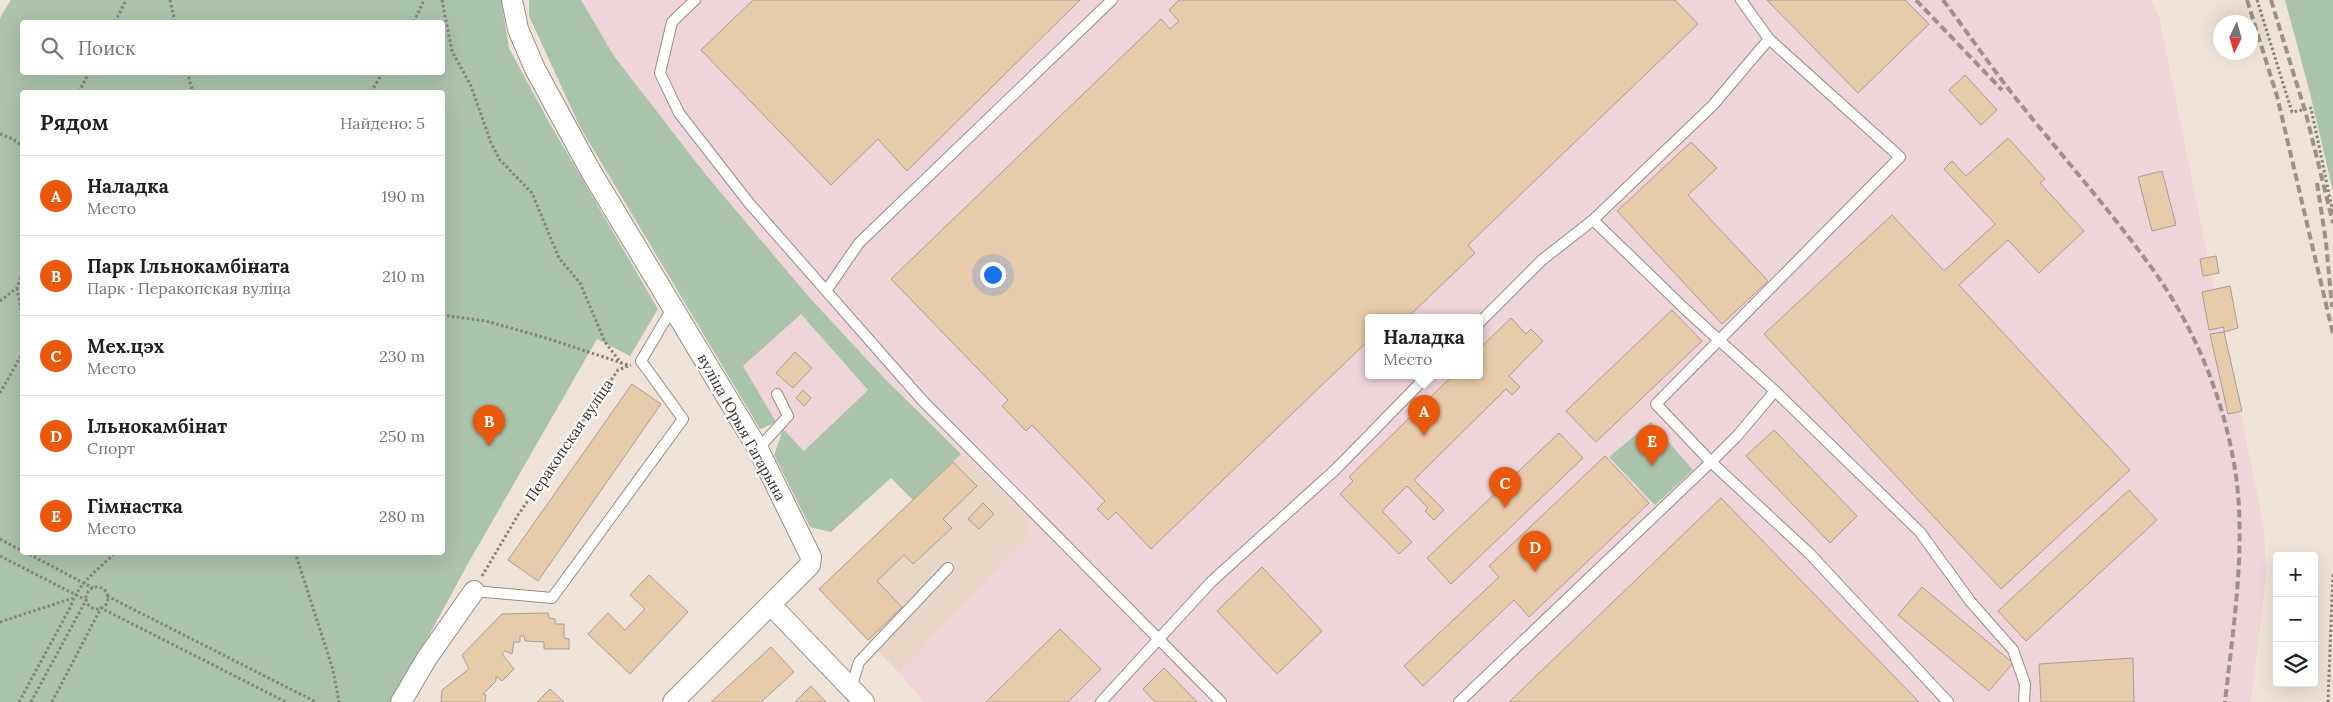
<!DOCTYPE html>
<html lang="ru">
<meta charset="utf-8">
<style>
:root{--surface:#fff;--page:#f2f2f2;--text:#202124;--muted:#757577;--line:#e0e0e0;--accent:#ea580c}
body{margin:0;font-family:Lora,serif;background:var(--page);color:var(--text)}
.controls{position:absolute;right:15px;bottom:15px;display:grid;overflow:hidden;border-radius:5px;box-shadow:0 5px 20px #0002}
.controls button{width:45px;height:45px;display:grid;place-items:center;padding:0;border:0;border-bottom:1px solid var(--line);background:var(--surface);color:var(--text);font:25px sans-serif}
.compass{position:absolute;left:2213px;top:15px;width:45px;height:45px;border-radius:50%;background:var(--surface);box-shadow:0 5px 20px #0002;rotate:185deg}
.you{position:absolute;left:992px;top:274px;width:18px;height:18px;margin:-12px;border:4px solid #fff;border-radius:50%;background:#1a73e8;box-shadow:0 0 0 8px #1a73e833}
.badge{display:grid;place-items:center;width:32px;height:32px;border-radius:50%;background:var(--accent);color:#fff;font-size:16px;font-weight:700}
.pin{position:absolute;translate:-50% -41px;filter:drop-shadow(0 1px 2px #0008)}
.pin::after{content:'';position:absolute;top:26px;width:18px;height:15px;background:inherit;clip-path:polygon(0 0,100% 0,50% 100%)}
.popup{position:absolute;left:1365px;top:314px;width:118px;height:65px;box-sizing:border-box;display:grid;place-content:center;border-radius:5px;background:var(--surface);filter:drop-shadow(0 1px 4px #0005);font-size:16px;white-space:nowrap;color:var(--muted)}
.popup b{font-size:19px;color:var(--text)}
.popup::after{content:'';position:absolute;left:50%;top:100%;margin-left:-10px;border:10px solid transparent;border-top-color:var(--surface)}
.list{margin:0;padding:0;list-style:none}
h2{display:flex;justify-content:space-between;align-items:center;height:65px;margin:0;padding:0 20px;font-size:21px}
h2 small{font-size:16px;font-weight:400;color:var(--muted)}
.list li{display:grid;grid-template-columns:32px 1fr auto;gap:15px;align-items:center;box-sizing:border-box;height:80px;padding:0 20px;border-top:1px solid var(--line)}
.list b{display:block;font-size:19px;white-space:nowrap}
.list p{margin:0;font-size:16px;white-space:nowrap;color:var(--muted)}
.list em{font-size:16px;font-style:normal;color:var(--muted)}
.icon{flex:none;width:28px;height:28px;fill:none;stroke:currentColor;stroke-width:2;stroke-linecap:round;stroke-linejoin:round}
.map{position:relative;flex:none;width:2333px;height:702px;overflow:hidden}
.search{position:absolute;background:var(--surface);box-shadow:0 5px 20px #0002;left:20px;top:20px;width:425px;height:55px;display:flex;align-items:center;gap:12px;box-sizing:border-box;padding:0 18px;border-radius:5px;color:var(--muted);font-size:19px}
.panel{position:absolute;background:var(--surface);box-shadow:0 5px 20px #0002;left:20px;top:90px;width:425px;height:465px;border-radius:5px}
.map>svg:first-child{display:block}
.built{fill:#e8d7c7}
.industrial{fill:#efd4d9;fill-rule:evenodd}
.green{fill:#aac3ab;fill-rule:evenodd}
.building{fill:#e8cbaa;stroke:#a89f94}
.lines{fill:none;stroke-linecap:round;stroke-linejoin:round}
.service-casing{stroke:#978d83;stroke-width:12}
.minor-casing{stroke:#978d83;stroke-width:22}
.path{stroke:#89817b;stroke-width:3;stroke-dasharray:2.5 2.5;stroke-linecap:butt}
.service{stroke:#fff;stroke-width:10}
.minor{stroke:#fff;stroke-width:20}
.rail{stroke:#9b928b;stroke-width:4;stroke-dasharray:8 4;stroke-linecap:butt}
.labels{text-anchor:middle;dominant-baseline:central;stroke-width:4.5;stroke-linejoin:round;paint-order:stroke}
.street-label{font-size:15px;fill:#36312d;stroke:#fff}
</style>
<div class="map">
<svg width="2333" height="702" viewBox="0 0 2333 702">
<rect width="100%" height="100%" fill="#efe3d9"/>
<!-- built -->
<path class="built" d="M961,454L1028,520L1029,536L899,673L819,589Z"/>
<!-- industrial -->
<path class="industrial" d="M581,0H2151L2159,17L2208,258L2216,256L2219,273L2211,274L2214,289L2230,286L2238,328L2224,332L2264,528L2266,576L2251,702H924L899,673L1029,536L1028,520L885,379L809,297L706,175L614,56ZM1369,317H1479V375H1369Z
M801,313L868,390L804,451L776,422L742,366Z"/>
<!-- green -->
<path class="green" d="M11,0H501L509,48L549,122L658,309L630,356L597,339L466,567L393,702H0V18ZM22,22H442V72H22ZM22,92H442V552H22Z
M529,0H581L614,56L706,175L809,297L885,379L961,454L913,500L891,478L831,532L810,527L774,455L783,429L804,451L868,390L801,314L743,366L776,422L760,429L580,127L529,16Z
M2285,0H2333V191L2310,93Z
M1651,422L1693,470L1655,505L1609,457Z"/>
<!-- building -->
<path class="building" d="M753,0H1080L907,171L878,139L831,185L701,50Z
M1179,0H1675L1698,24L1468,245L1475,253L1408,317H1369V340L1151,549L1116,512L1108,520L1097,509L1105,501L1032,425L1026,431L1002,406L1008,400L891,279L1161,19L1170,29L1179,21L1169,10Z
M1767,0H1905L1929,24L1858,93Z
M1965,75L1997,110L1981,125L1949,90Z
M2008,138L2045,179L2040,183L2084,231L2039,273L2008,240L1959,285L2130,470L2001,589L1764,334L1892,215L1944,271L1995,224L1944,169L1952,161L1966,176Z
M1691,142L1717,168L1688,195L1768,281L1722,324L1617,211Z
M2162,171L2176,225L2152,231L2138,177Z
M2216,256L2219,273L2203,276L2200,259Z
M2230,286L2238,328L2224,332V327L2209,330L2202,292Z
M1672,310L1702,341L1596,442L1566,411Z
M1511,318L1526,334L1531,329L1543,341L1509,376L1520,387L1512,395L1506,389L1414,480L1444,510L1434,520L1425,511L1428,508L1407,486L1382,511L1412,542L1399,554L1340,494L1353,481L1349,477L1453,375H1479V349Z
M2224,332L2242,411L2228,414L2210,334Z
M795,352L812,368L793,388L776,373Z
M632,384L661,404L538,581L508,560Z
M803,390L811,398L804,406L796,398Z
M1774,430L1857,516L1830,543L1746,456Z
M1559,433L1583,458L1451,584L1427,558Z
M1605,456L1649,503L1529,617L1514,600L1423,686L1404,666L1499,577L1489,566Z
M953,462L977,486L943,519L952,528L913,564L904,555L877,581L902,607L868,640L819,589Z
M2129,490L2157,520L2026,641L1998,611Z
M1721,498L1919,702H1509Z
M983,503L994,514L979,529L968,519Z
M1262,567L1322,631L1277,674L1217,611Z
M649,575L688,612L630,674L588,634L608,613L625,630L645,609L630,595Z
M1922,587L2013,663L1989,691L1898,615Z
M548,613L549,618L555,619V624H564V638L569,639V649H544V642L525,641L524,636H520V642H514L512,654L505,651L502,654L514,669L502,681L496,676V681L483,694L486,695L485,702H441L442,690L469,669L462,655L502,614Z
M1060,629L1101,669L1068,702H986Z
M771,647L794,672L761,702H711Z
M2133,658L2134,702H2041L2039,664Z
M1164,668L1197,702H1155L1143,689Z
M811,686L826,702H795Z
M550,689L564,702H537Z"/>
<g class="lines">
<defs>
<path id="service" d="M695,0L672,22L660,73L679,113L749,203L922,400L1221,702
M1593,220L1713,105L1769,39L1741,0
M826,291L859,243L1112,0
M1479,323L1542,260L1593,220L1686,310L1775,391L1737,436L1711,462L1810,554L1948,702
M1775,391L1920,532L1970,601L2013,650L2025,684L2024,702
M758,449L788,416L777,394
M474,591L552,598L683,419L641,361L673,307
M851,688L859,662L948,568
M1101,702L1211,582L1336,469L1428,375
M1459,702L1711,462L1656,404L1900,157L1769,39"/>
<path id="minor" d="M512,0L518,29L535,69L590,170L758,449L811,557L810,565L673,702
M771,605L864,702
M401,702L427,658L474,591"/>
</defs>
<!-- service casing -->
<use href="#service" class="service-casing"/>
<!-- minor casing -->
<use href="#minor" class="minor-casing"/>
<!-- path -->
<path class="path" d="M170,0L175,22
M442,0L452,51L471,86L491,143L500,160L532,193L559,258L580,283L605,342L621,363
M2257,0L2292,112L2311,108L2333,213
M115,22L126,0
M414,22L424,0
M187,72L193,92
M79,92L89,72
M371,92L383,72
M0,134L13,139L22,146
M17,288L22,316
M0,301L17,288L22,273
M442,315L486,321L546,338L628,365
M0,393L22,354
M0,539L22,551
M25,552L93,588
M295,552L333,670L339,702
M0,556L86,600L31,702
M482,576L518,515L618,370L631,365
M86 598a11 11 0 1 1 22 0a11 11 0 1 1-22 0Z
M107,596L316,702
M0,622L73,598
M19,702L71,606C78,583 99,569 116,552
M52,702L101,608L286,702
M2328,702L2333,573"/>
<!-- service -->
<use href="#service" class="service"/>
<!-- minor -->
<use href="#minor" class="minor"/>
<!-- rail -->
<path class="rail" d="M1916,0L2002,90
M1943,0C1967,32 1990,65 2014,96C2061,155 2112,212 2156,274C2197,332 2226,405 2236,476C2246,549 2233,629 2225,702
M2247,0L2277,96L2333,334
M2271,0L2306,114L2333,223
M2317,183L2326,242L2332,307"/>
</g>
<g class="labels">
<!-- street labels -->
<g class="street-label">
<text transform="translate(742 427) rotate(61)">вуліца Юрыя Гагарына</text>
<text transform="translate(569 440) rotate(-56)">Перакопская вуліца</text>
</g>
</g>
</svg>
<div class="controls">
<button>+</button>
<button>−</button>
<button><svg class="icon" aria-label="layers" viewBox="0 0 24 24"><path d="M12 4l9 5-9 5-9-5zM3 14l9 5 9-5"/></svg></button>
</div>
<svg class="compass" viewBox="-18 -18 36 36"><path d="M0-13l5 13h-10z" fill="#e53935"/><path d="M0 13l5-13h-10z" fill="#757577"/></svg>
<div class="you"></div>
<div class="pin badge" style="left:1424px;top:436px">A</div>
<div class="popup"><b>Наладка</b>Место</div>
<div class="pin badge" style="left:489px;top:446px">B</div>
<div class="pin badge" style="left:1505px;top:508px">C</div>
<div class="pin badge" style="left:1535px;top:572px">D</div>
<div class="pin badge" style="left:1652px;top:466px">E</div>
<div class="search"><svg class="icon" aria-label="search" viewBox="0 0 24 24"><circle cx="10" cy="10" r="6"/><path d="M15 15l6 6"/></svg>Поиск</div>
<section class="panel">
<h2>Рядом<small>Найдено: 5</small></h2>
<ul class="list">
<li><span class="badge">A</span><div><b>Наладка</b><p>Место</p></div><em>190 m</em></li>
<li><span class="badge">B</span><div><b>Парк Ільнокамбіната</b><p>Парк · Перакопская вуліца</p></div><em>210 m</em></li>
<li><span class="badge">C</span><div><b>Мех.цэх</b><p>Место</p></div><em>230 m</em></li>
<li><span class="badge">D</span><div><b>Ільнокамбінат</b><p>Спорт</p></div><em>250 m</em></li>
<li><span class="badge">E</span><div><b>Гімнастка</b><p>Место</p></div><em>280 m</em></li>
</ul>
</section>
</div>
